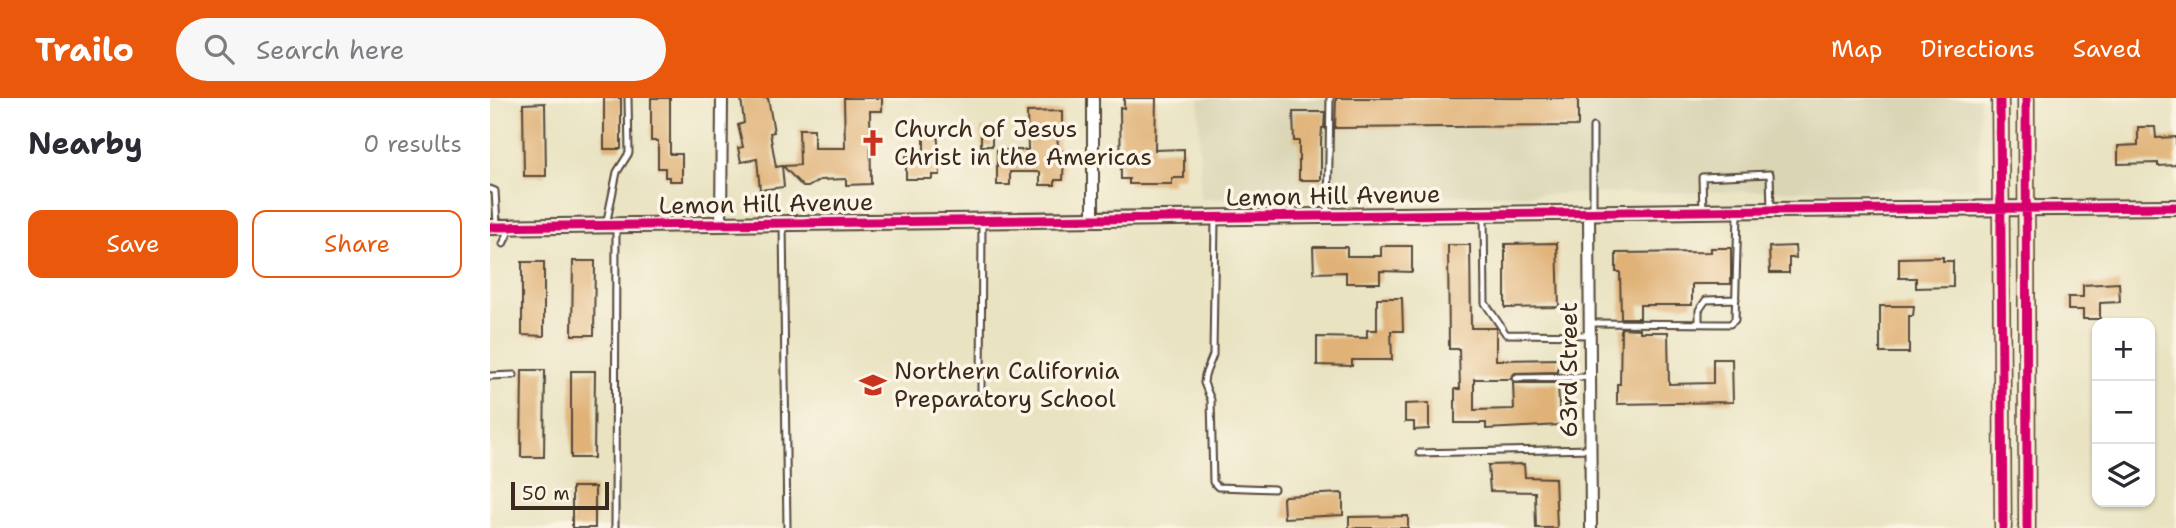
<!DOCTYPE html>
<meta charset="utf-8">
<style>
:root{--surface:#fff;--page:#f7f7f7;--text:#2b2b33;--muted:#7c7c81;--line:#e1e1e2;--accent:#ea580c}
body{margin:0;font-family:"Shantell Sans",sans-serif;background:var(--page);color:var(--text)}
.controls{position:absolute;right:21px;bottom:21px;display:grid;overflow:hidden;border-radius:14px;box-shadow:0 2px 5px #0004}
.controls button{width:63px;height:63px;display:grid;place-items:center;padding:0;border:0;border-bottom:2px solid var(--line);background:var(--surface);color:var(--text);font:35px sans-serif}
.scale{position:absolute;left:21px;bottom:18px;width:98px;box-sizing:border-box;padding-left:7px;border:4px solid #3b2a1e;border-top:0;font-size:19px;line-height:24px;white-space:nowrap;color:#3b2a1e;-webkit-text-stroke:5px #fcf5e5;paint-order:stroke}
.list{margin:0;padding:0;list-style:none}
h2{display:flex;justify-content:space-between;align-items:center;height:91px;margin:0;padding:0 28px;font-size:30px}
h2 small{font-size:23px;font-weight:400;color:var(--muted)}
.actions{display:flex;gap:14px;padding:21px 28px}
.actions a{flex:1;padding:16px 0;border:2px solid var(--accent);border-radius:14px;text-align:center;font-size:24px;color:var(--accent)}
.actions .main{background:var(--accent);color:#fff}
.icon{flex:none;width:38px;height:38px;fill:none;stroke:currentColor;stroke-width:2;stroke-linecap:round;stroke-linejoin:round}
.map{position:relative;flex:none;width:1686px;height:430px;overflow:hidden}
header{display:flex;align-items:center;gap:42px;box-sizing:border-box;height:98px;padding:0 35px;background:var(--accent);color:#fff}
header strong{font-size:33px}
nav{display:flex;gap:38px;margin-inline-start:auto;font-size:24px}
.search{width:490px;height:63px;background:var(--page);display:flex;align-items:center;gap:18px;box-sizing:border-box;padding:0 24px;border-radius:38px;color:var(--muted);font-size:26px}
main{display:flex}
aside{flex:1;background:var(--surface)}
.map>svg:first-child{display:block}
.built{fill:#dad5b5}
.building{fill:#e0b278}
.lines{fill:none;stroke-linecap:round;stroke-linejoin:round}
.service-casing{stroke:#554637;stroke-width:9}
.minor-casing{stroke:#554637;stroke-width:14}
.tertiary-casing{stroke:#554637;stroke-width:18}
.secondary-casing{stroke:#554637;stroke-width:19}
.service{stroke:#fff;stroke-width:5}
.minor{stroke:#fff;stroke-width:10}
.tertiary{stroke:#fff;stroke-width:14}
.secondary{stroke:#f9e7c3;stroke-width:16}
.cycleway-casing{stroke:#fcf5e5;stroke-width:13}
.cycleway{stroke:#d6006c;stroke-width:9}
.labels{text-anchor:middle;dominant-baseline:central;stroke-width:7;stroke-linejoin:round;paint-order:stroke}
.poi-label{font-size:24px;fill:#3b2a1e;stroke:#fcf5e5;text-anchor:start}
.street-label{font-size:24px;fill:#3b2a1e;stroke:#fcf5e5}
</style>
<header>
<strong>Trailo</strong>
<div class="search"><svg class="icon" aria-label="search" viewBox="0 0 24 24"><circle cx="10" cy="10" r="6"/><path d="M15 15l6 6"/></svg>Search here</div>
<nav><a>Map</a><a>Directions</a><a>Saved</a></nav>
</header>
<main>
<aside>
<h2>Nearby<small>0 results</small></h2>
<ul class="list">
</ul>
<div class="actions"><a class="main">Save</a><a>Share</a></div>
</aside>
<div class="map">
<svg width="1686" height="430" viewBox="0 0 1686 430">
<rect width="100%" height="100%" fill="#fcf5e5"/>
<filter id="ink" filterUnits="userSpaceOnUse"><feTurbulence type="fractalNoise" baseFrequency=".0143" numOctaves="2"/><feDisplacementMap in="SourceGraphic" scale="14" xChannelSelector="R" yChannelSelector="G"/><feConvolveMatrix kernelMatrix="1 2 1 2 8 2 1 2 1" color-interpolation-filters="sRGB"/></filter>
<filter id="wash" filterUnits="userSpaceOnUse"><feTurbulence type="fractalNoise" baseFrequency=".00686" numOctaves="4" result="noise"/><feDisplacementMap in="SourceGraphic" scale="28" xChannelSelector="R" yChannelSelector="G"/><feGaussianBlur stdDeviation="1.57" result="paint"/><feColorMatrix in="noise" values="0 0 0 0 0 0 0 0 0 0 0 0 0 0 0 0 0 1.4 0 .05"/><feComposite in="paint" operator="in"/></filter>
<g filter="url(#wash)">
<rect width="100%" height="100%" fill="#e9e3c2"/>
<!-- built -->
<path class="built" d="M709,0H1490L1488,90L710,101Z"/>
<g id="blocks">
<!-- building -->
<path class="building" d="M114,0H131V51H114Z
M161,0H180V56H192V83H179V79H175V70H168V43H161Z
M251,0H278L284,34L280,35L286,69L292,68L294,89L270,92L267,61L251,64L248,50L253,49L248,27L254,25Z
M354,0H392V13H380L381,86L356,87V81L330,82L318,89H313L293,68L310,67L309,31H324V50H355Z
M634,0H666L665,52L694,51V80H682V86H639V81H631L630,9L634,10Z
M846,0H1088V28L845,30Z
M55,5L56,78H34L33,6Z
M572,13V28H567L568,53H574L573,82H565V87H550V74H520V87H507V52H538L537,14Z
M803,14H835L834,30H832L831,43V82H809V43H804Z
M1648,29H1665L1666,40L1686,39V67L1668,68V65L1628,66V48L1648,47Z
M434,30H447L450,77H442V81H416V58L434,57Z
M491,30H502V48H491Z
M1067,145L1069,209L1015,210V146Z
M958,147H980L981,230H1006V262L1068,261V274L1025,275L1020,281H984V312L1024,311L1023,285H1068L1070,327L996,331V325H965V291H970L969,251H959Z
M891,148H922V174L890,173V185H856V174L824,175L823,149H857V158H891Z
M1305,148L1306,160H1299V175H1280L1279,149Z
M1221,150H1241V186H1202V207H1150V220H1131L1130,174H1126V155L1221,154Z
M1453,159V163H1463V189L1426,190V180H1409V160Z
M83,163H105L104,237H82Z
M32,164H54V238L32,237Z
M1629,185L1630,204L1610,205V221H1593V212H1578V199H1593V187Z
M887,200H912L913,233H901L902,262H862V268L827,267V239L877,240V232H887Z
M1390,208H1424L1423,218H1419V255H1390Z
M1131,230L1150,231V234H1178L1179,286L1223,285V261H1242L1243,304L1127,306V286H1130Z
M32,272H55L54,359H31Z
M81,273H105L104,360H81Z
M939,305V331L924,332V324H915V306Z
M1034,366L1035,379L1065,380L1067,430H1046L1045,394L1000,393L998,367Z
M82,389H105V430H82Z
M851,395L853,397V417L794,420L793,400L795,398Z
M918,418V430H859V419Z"/>
</g>
</g>
<g filter="url(#ink)">
<use href="#blocks" fill-opacity="0" stroke="#554637" stroke-width="2"/>
<g class="lines">
<defs>
<path id="service" d="M1103,29V111
M0,91L5,93L7,126
M1213,113L1212,79L1280,76L1281,111
M994,116L995,205L1016,236L1100,237
M838,118L840,0
M725,122L723,257L715,277L714,285L721,302L723,384L728,389L784,391
M293,125L297,430
M116,127L127,74L139,55L138,0
M13,146L20,131
M1100,225L1240,226L1245,222L1248,116
M1209,226V212L1216,202L1246,201
M0,278L24,277
M1025,280L1100,279
M491,293L492,125
M929,355L1101,351
M125,430L126,130"/>
<path id="minor" d="M603,0V121
M1099,114L1101,430
M231,126L232,0"/>
<path id="tertiary" d="M0,129L1281,112L1686,109"/>
<path id="secondary" d="M1510,0L1513,430
M1536,0L1537,430"/>
</defs>
<!-- service casing -->
<use href="#service" class="service-casing"/>
<!-- minor casing -->
<use href="#minor" class="minor-casing"/>
<!-- tertiary casing -->
<use href="#tertiary" class="tertiary-casing"/>
<!-- secondary casing -->
<use href="#secondary" class="secondary-casing"/>
<!-- service -->
<use href="#service" class="service"/>
<!-- minor -->
<use href="#minor" class="minor"/>
<!-- tertiary -->
<use href="#tertiary" class="tertiary"/>
<!-- secondary -->
<use href="#secondary" class="secondary"/>
<defs>
<path id="cycleway" d="M1510,0L1513,430
M1536,0L1537,430
M0,129L1281,112L1686,109"/>
</defs>
<!-- cycleway casing -->
<use href="#cycleway" class="cycleway-casing"/>
<!-- cycleway -->
<use href="#cycleway" class="cycleway"/>
</g>
</g>
<!-- icons -->
<defs>
<symbol id="church-bare" viewBox="-9 -9 18 18"><path d="M-1.2-6h2.4v3.5h3.3v2.4h-3.3V6h-2.4V-.1h-3.3v-2.4h3.3Z" fill="#c8321e" stroke="#fcf5e5" stroke-width="2.5" paint-order="stroke"/></symbol>
<symbol id="school-bare" viewBox="-9 -9 18 18"><path d="M0-5L7-2L0 1L-7-2ZM-4 1L0 2.5L4 1V4Q0 6-4 4Z" fill="#c8321e" stroke="#fcf5e5" stroke-width="2.5" paint-order="stroke"/></symbol>
</defs>
<g fill-rule="evenodd">
<use href="#church-bare" x="364" y="26" width="38" height="38"/>
<use href="#school-bare" x="364" y="268" width="38" height="38"/>
</g>
<g class="labels">
<!-- poi labels -->
<g class="poi-label">
<text x="404" y="31">Church of Jesus<tspan x="404" dy="28">Christ in the Americas</tspan></text>
<text x="404" y="273">Northern California<tspan x="404" dy="28">Preparatory School</tspan></text>
</g>
<!-- street labels -->
<g class="street-label">
<text transform="translate(843 98) rotate(-1)">Lemon Hill Avenue</text>
<text transform="translate(276 106) rotate(-1)">Lemon Hill Avenue</text>
<text transform="translate(1079 272) rotate(-90)">63rd Street</text>
</g>
</g>
</svg>
<div class="controls">
<button>+</button>
<button>−</button>
<button><svg class="icon" aria-label="layers" viewBox="0 0 24 24"><path d="M12 4l9 5-9 5-9-5zM3 14l9 5 9-5"/></svg></button>
</div>
<div class="scale">50 m</div>
</div>
</main>
